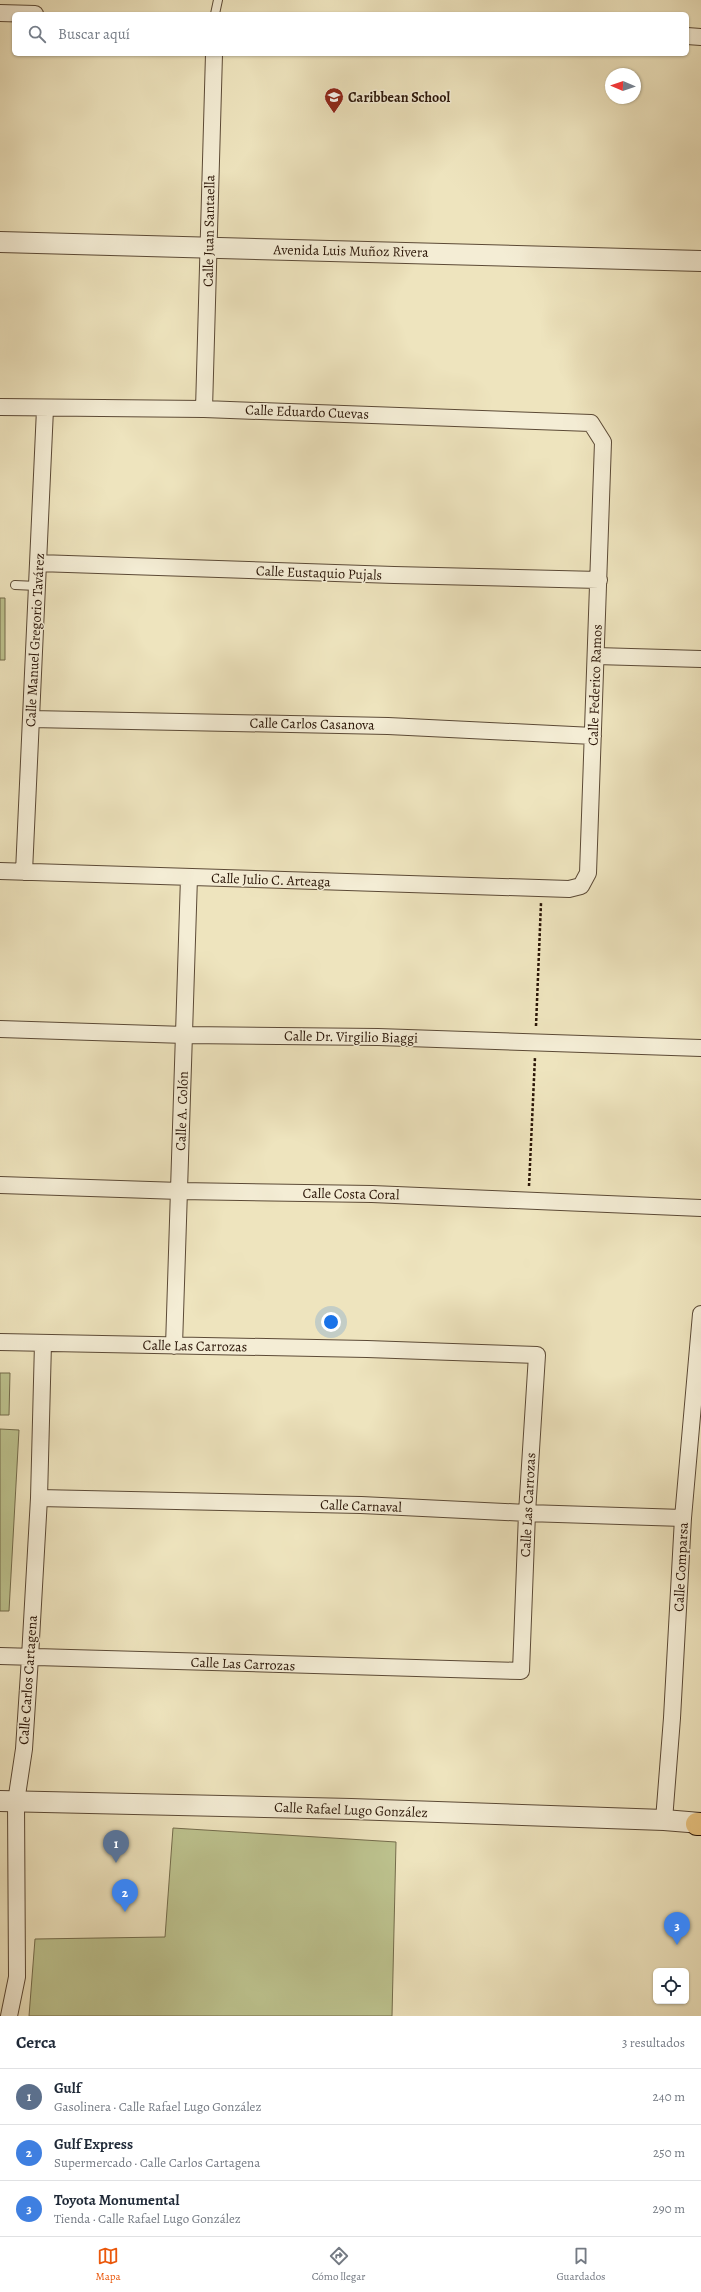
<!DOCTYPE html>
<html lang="es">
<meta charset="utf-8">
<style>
:root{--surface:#fff;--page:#f2f2f3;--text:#1f2937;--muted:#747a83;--line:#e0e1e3;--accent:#ea580c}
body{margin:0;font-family:Alegreya,serif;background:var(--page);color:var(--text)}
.controls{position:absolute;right:12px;bottom:12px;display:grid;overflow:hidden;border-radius:6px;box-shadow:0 1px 3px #0004}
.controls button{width:36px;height:36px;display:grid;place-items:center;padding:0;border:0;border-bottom:1px solid var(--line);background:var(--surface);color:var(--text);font:20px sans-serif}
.compass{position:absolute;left:605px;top:68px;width:36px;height:36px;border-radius:50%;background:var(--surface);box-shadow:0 1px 3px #0004;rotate:272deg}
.you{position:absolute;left:331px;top:1322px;width:14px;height:14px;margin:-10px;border:3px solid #fff;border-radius:50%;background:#1a73e8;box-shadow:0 0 0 6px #1a73e833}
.badge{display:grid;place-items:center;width:26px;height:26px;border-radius:50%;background:var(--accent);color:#fff;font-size:13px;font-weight:700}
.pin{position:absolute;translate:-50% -33px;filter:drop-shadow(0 1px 2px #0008)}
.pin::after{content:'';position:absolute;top:21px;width:14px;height:12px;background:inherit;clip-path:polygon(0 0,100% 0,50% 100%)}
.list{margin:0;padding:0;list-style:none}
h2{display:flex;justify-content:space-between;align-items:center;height:52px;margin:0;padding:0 16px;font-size:17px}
h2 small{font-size:13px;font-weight:400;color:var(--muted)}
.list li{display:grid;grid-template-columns:26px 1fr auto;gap:12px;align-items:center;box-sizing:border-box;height:56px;padding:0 16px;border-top:1px solid var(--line)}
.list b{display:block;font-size:15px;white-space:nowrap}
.list p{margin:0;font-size:13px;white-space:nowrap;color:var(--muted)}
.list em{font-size:13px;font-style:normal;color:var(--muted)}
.icon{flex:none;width:22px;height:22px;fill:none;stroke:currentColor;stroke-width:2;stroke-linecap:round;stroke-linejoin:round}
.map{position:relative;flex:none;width:701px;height:2016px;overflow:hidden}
.search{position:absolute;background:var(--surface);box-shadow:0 1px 3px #0004;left:12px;right:12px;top:12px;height:44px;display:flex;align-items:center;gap:10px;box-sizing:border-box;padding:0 14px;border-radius:6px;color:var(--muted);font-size:15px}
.sheet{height:220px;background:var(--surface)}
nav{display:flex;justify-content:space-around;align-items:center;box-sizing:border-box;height:56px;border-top:1px solid var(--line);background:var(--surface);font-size:11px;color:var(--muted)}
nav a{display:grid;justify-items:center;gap:2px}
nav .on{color:var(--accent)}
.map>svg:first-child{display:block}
.green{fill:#bdc38f;stroke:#746c4c}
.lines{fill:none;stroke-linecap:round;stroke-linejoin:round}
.service-casing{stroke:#5c4a36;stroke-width:10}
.minor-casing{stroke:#5c4a36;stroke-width:18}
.tertiary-casing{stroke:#5c4a36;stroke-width:22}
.trunk-casing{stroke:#2b1608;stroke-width:24}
.path{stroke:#2b1608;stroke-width:2.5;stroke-dasharray:3 2;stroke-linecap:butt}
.service{stroke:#f4edd5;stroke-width:8}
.minor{stroke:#f4edd5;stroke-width:16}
.tertiary{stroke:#f4edd5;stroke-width:20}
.trunk{stroke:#e7c27f;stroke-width:22}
.labels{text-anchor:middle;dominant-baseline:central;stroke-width:3;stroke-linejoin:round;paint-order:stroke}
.poi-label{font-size:14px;font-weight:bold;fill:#2b1608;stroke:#f4edd5;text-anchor:start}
.street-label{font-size:14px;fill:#2b1608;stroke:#f4edd5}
</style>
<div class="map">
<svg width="701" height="2016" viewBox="0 0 701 2016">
<rect width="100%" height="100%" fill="#eee4be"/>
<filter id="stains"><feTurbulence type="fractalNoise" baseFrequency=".005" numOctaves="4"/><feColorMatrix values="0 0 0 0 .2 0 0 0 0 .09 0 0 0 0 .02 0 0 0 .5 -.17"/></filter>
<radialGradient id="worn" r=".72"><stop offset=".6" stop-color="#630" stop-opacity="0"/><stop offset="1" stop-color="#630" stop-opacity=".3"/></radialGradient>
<!-- green -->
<path class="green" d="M0,598H5V660H0Z
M0,1373H10L9,1415H0Z
M0,1429L19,1430L9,1611H0Z
M173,1828L396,1842L392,2016H29L35,1939L165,1937Z"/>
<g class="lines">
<defs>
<path id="service" d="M215,14L218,0
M15,585L37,586"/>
<path id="minor" d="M0,13L35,14
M687,36L701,37
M0,407L204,409L591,423L603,442L588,873L581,886L569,889L0,871
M204,409L214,54
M38,563L394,575L599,580
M596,656L701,659
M31,719L388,726L593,736
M24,872L45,409
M0,1029L185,1035L378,1037L701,1048
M0,1185L180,1191L372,1194L701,1208
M0,1342L367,1349L537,1355L527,1513L521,1671L0,1656
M174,1346L189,877
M39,1498L361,1505L527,1513L683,1518
M664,1820L672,1718L683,1518L701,1314
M9,2016L17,1977L16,1802L24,1749L30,1657L39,1498L43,1343"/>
<path id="tertiary" d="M0,242L701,261
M0,1801L351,1809L664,1820L701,1823"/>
<path id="trunk" d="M697,1824H701"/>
</defs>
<!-- service casing -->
<use href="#service" class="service-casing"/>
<!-- minor casing -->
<use href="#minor" class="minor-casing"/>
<!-- tertiary casing -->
<use href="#tertiary" class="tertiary-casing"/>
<!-- trunk casing -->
<use href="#trunk" class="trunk-casing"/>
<!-- path -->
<path class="path" d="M536,1026L541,903
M529,1186L535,1057"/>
<!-- service -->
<use href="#service" class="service"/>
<!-- minor -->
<use href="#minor" class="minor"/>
<!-- tertiary -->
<use href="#tertiary" class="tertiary"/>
<!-- trunk -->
<use href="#trunk" class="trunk"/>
</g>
<!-- icons -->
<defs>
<symbol id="school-pin" viewBox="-11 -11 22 30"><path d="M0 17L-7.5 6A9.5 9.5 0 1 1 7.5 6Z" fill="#8f2418" stroke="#f4edd5"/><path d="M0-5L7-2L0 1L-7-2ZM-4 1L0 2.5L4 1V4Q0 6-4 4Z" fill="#fff"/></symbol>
</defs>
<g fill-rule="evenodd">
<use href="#school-pin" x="323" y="86" width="22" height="30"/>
</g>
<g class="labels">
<!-- poi labels -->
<g class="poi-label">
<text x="348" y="97">Caribbean School</text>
</g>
<!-- street labels -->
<g class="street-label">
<text transform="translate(209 231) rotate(-89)">Calle Juan Santaella</text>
<text transform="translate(351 251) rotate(1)">Avenida Luis Muñoz Rivera</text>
<text transform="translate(307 412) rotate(2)">Calle Eduardo Cuevas</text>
<text transform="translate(319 573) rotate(2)">Calle Eustaquio Pujals</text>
<text transform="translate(35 640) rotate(-87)">Calle Manuel Gregorio Tavárez</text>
<text transform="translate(595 685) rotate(-88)">Calle Federico Ramos</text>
<text transform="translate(312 724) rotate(1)">Calle Carlos Casanova</text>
<text transform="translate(271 880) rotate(2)">Calle Julio C. Arteaga</text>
<text transform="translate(351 1037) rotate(1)">Calle Dr. Virgilio Biaggi</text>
<text transform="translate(182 1111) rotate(-88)">Calle A. Colón</text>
<text transform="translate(351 1194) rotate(1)">Calle Costa Coral</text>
<text transform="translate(195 1346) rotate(1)">Calle Las Carrozas</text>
<text transform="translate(528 1505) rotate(-87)">Calle Las Carrozas</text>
<text transform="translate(361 1506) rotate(2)">Calle Carnaval</text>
<text transform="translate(681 1567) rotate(-87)">Calle Comparsa</text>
<text transform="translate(243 1664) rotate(2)">Calle Las Carrozas</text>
<text transform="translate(28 1680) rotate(-86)">Calle Carlos Cartagena</text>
<text transform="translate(351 1810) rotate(2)">Calle Rafael Lugo González</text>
</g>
</g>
<rect width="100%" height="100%" filter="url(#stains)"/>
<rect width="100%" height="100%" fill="url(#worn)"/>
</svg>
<div class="controls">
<button><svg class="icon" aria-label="locate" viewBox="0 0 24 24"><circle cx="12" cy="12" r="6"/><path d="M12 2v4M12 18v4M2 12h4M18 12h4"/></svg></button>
</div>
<svg class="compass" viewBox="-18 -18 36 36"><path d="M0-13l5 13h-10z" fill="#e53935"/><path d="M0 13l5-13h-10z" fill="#747a83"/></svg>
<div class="you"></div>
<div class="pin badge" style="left:116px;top:1863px;background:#5c6f8a">1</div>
<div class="pin badge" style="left:125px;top:1912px;background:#3f7fe0">2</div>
<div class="pin badge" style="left:677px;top:1945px;background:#3f7fe0">3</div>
<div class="search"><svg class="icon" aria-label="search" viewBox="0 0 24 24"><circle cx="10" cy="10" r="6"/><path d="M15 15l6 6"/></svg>Buscar aquí</div>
</div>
<section class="sheet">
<h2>Cerca<small>3 resultados</small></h2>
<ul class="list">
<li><span class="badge" style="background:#5c6f8a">1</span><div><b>Gulf</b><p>Gasolinera · Calle Rafael Lugo González</p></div><em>240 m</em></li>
<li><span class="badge" style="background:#3f7fe0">2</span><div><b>Gulf Express</b><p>Supermercado · Calle Carlos Cartagena</p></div><em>250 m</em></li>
<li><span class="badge" style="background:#3f7fe0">3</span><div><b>Toyota Monumental</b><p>Tienda · Calle Rafael Lugo González</p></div><em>290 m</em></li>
</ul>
</section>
<nav>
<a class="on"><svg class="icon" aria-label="map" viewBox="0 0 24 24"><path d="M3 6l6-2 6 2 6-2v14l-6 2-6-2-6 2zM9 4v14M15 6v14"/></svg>Mapa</a>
<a><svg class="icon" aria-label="directions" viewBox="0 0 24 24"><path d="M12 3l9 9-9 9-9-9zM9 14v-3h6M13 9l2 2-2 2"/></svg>Cómo llegar</a>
<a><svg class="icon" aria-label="saved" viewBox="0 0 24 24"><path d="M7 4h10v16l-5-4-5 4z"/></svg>Guardados</a>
</nav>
